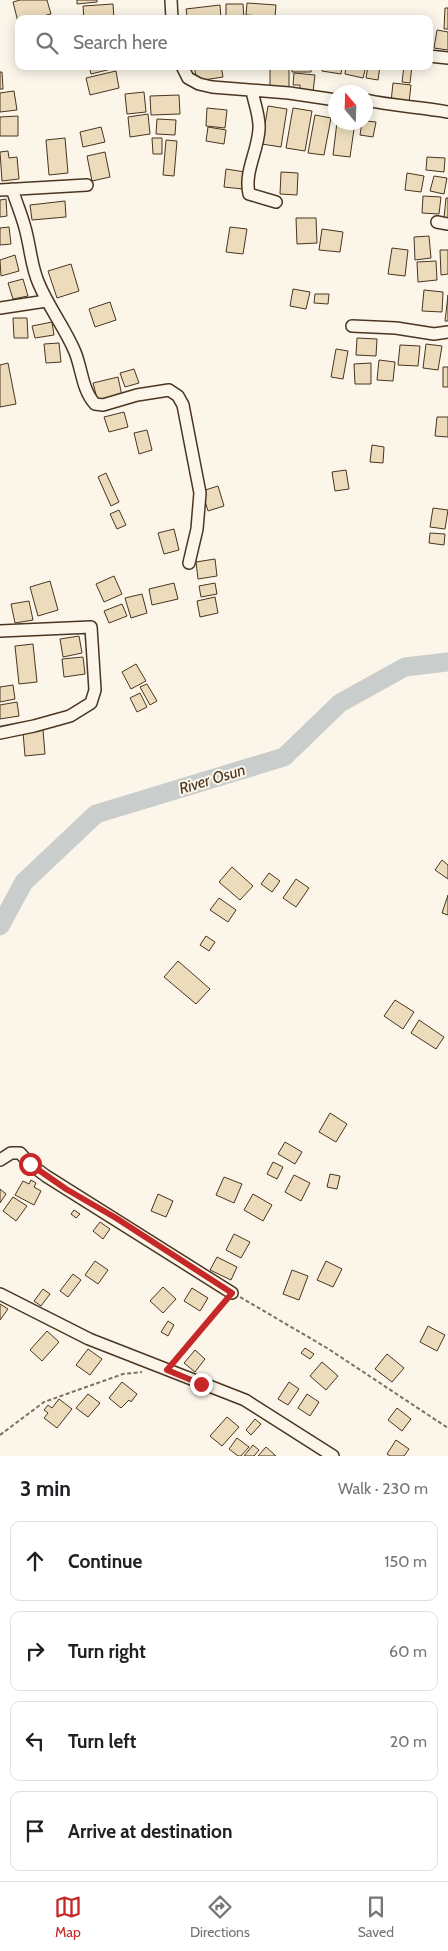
<!DOCTYPE html>
<meta charset="utf-8">
<style>
:root{--surface:#fff;--page:#f6f6f6;--text:#202124;--muted:#757577;--line:#e0e0e0;--accent:#c62828}
body{margin:0;font-family:Cabin,sans-serif;background:var(--page);color:var(--text)}
.compass{position:absolute;left:328px;top:85px;width:45px;height:45px;border-radius:50%;background:var(--surface);box-shadow:0 2px 12px #0003;rotate:341deg}
.stop{position:absolute;width:15px;height:15px;margin:-11px;border:4px solid #c62828;border-radius:50%;background:#fff}
.stop.end{background:#c62828;border-color:#fff;box-shadow:0 1px 5px #0008}
.list{margin:0;padding:0;list-style:none}
h2{display:flex;justify-content:space-between;align-items:center;height:65px;margin:0;padding:0 20px;font-size:21px}
h2 small{font-size:16px;font-weight:400;color:var(--muted)}
.list li{display:grid;grid-template-columns:32px 1fr auto;gap:15px;align-items:center;box-sizing:border-box;height:80px;margin:0 10px 10px;padding:0 10px;border:1px solid var(--line);border-radius:10px}
.list b{display:block;font-size:19px;white-space:nowrap}
.list em{font-size:16px;font-style:normal;color:var(--muted)}
.icon{flex:none;width:28px;height:28px;fill:none;stroke:currentColor;stroke-width:2;stroke-linecap:round;stroke-linejoin:round}
.map{position:relative;flex:none;width:448px;height:1456px;overflow:hidden}
.search{position:absolute;background:var(--surface);box-shadow:0 2px 12px #0003;left:15px;right:15px;top:15px;height:55px;display:flex;align-items:center;gap:12px;box-sizing:border-box;padding:0 18px;border-radius:10px;color:var(--muted);font-size:19px}
.sheet{height:425px;background:var(--surface)}
nav{display:flex;justify-content:space-around;align-items:center;box-sizing:border-box;height:70px;border-top:1px solid var(--line);background:var(--surface);font-size:14px;color:var(--muted)}
nav a{display:grid;justify-items:center;gap:2px}
nav .on{color:var(--accent)}
.map>svg:first-child{display:block}
.lines{fill:none;stroke-linecap:round;stroke-linejoin:round}
.river{stroke:#c9cecd;stroke-width:19}
.building{fill:#ecdcbc;stroke:#4a3520}
.minor-casing{stroke:#4a3520;stroke-width:14}
.path{stroke:#7f6f5c;stroke-width:2;stroke-dasharray:4 2.5;stroke-linecap:butt}
.minor{stroke:#fbf6e9;stroke-width:11}
.route{stroke:#c62828;stroke-width:6}
.labels{text-anchor:middle;dominant-baseline:central;stroke-width:4;stroke-linejoin:round;paint-order:stroke}
.water-label{font-size:16px;font-style:italic;fill:#4a3520;stroke:#fbf6e9}
</style>
<div class="map">
<svg width="448" height="1456" viewBox="0 0 448 1456">
<rect width="100%" height="100%" fill="#fbf6e9"/>
<g class="lines">
<!-- river -->
<path class="river" d="M0,926L24,882L96,814L284,757L340,703L405,667L448,662"/>
</g>
<!-- building -->
<path class="building" d="M20,0H47L51,14L30,19H19L18,22L13,2Z
M77,0H97V2L77,4Z
M247,3L276,5L275,17L246,15Z
M113,4L114,19H84L83,6Z
M226,4H243L244,19H226Z
M220,5L221,19H181L180,17L187,16L186,9Z
M445,8H448V29H444Z
M437,30L448,32V50L434,48Z
M89,66H110L111,69L91,74Z
M194,66H221L223,77L197,81Z
M292,66H311V72H292Z
M323,66H342L341,74L322,71Z
M346,66H366L363,78L345,74Z
M368,66H380L378,80L366,78Z
M404,66H412L410,83L402,82Z
M270,68H289V87H270Z
M116,71L119,88L90,95L86,78Z
M0,72H2L3,89H0Z
M294,73L315,75L313,92L300,91V85H293Z
M393,83L411,85L409,103L391,102Z
M14,91L17,110L0,112V93Z
M144,92L146,112L127,114L125,94Z
M179,95L180,114L151,115L150,96Z
M268,106L287,109L281,147L262,144Z
M207,108L227,110L225,128L206,126Z
M293,108L312,111L305,151L286,148Z
M148,114L150,134L130,137L128,117Z
M315,115L331,118L324,155L308,153Z
M18,116V136H0V117Z
M157,119L176,120L175,135L156,134Z
M366,121L376,122L373,137L360,135L362,122H366Z
M337,122H355L350,157L333,155Z
M101,127L105,142L83,147L80,132Z
M208,127L226,130L224,144L206,141Z
M65,138L68,173L49,175L46,140Z
M152,138H162V154H153Z
M166,140L177,141L174,176L163,175Z
M8,151L9,158L17,157L19,179L2,181L0,152Z
M105,152L110,177L92,181L87,156Z
M427,157L445,158L444,172L426,170Z
M226,169L245,172L243,189L224,187Z
M281,172L298,173L297,195L280,194Z
M407,173L424,176L421,192L405,190Z
M434,176L447,178L444,194L430,191Z
M423,196L441,197L439,214L422,213Z
M446,198H448V218H444Z
M6,199L7,216L0,217V200Z
M65,201L66,217L32,220L30,205Z
M296,218H316L317,243L297,244Z
M9,227L11,244L0,245V228Z
M230,227L247,229L243,254L226,252Z
M322,229L343,232L340,252L319,250Z
M429,236L431,258L415,260L414,237Z
M392,248L408,250L405,276L388,274Z
M440,250H448V274L441,275Z
M15,255L19,271L1,276L0,260Z
M436,261L437,280L418,282L417,262Z
M71,264L79,291L57,298L48,271Z
M23,279L28,296L13,299L8,283Z
M293,289L310,292L306,309L290,306Z
M424,290L443,292L442,312L422,311Z
M315,294H329L328,304L314,303Z
M448,295V321H445Z
M110,302L116,320L95,327L89,309Z
M13,318H27L28,338H14Z
M52,322L54,335L35,338L32,326Z
M357,338L377,339L376,356L356,355Z
M59,343L61,362L46,363L44,344Z
M426,344L442,346L438,370L423,368Z
M400,345L420,346L418,366L398,365Z
M336,349L348,351L343,379L331,377Z
M379,360L395,362L393,381L377,380Z
M8,363L16,404L0,407V365Z
M371,363V384H355L354,364Z
M443,367H448V387H443Z
M134,369L139,383L125,387L120,373Z
M118,377L122,396L98,402L93,383Z
M124,412L128,427L109,432L104,417Z
M437,417H448V437L435,436Z
M147,430L152,450L139,454L134,433Z
M372,445L384,447L383,463L370,462Z
M346,470L349,489L335,491L332,472Z
M106,473L119,502L111,506L98,477Z
M218,486L224,506L208,511L202,491Z
M433,508L448,510L445,529L430,527Z
M119,510L126,525L117,529L110,514Z
M174,529L179,550L164,554L158,533Z
M430,533L445,534L444,545L429,543Z
M215,559L217,576L198,579L196,562Z
M114,576L122,594L104,602L96,584Z
M50,581L58,610L38,616L30,587Z
M174,583L178,599L152,605L149,589Z
M215,583L217,594L201,597L199,586Z
M142,594L147,613L131,618L125,598Z
M215,597L218,613L200,617L197,601Z
M29,601L33,620L15,623L11,604Z
M122,604L127,616L109,623L104,611Z
M79,636L82,653L63,657L60,639Z
M33,644L37,682L19,684L15,646Z
M83,657L85,674L64,677L62,659Z
M136,664L146,681L131,689L122,672Z
M147,684L157,701L150,705L140,687Z
M13,685L15,699L0,702V687Z
M140,693L147,707L137,712L130,698Z
M17,702L19,716L0,719V705Z
M43,730L45,754L25,756L23,732Z
M442,860L448,865V879L435,870Z
M232,867L253,886L240,900L219,882Z
M269,873L280,881L272,892L261,884Z
M296,879L309,888L296,907L283,898Z
M448,895V915L442,913Z
M219,898L236,910L228,922L210,910Z
M206,936L215,942L209,951L200,945Z
M178,961L210,989L196,1004L164,977Z
M395,1000L414,1012L403,1029L384,1016Z
M419,1020L444,1037L436,1049L411,1033Z
M330,1113L347,1124L336,1142L319,1132Z
M285,1142L302,1152L295,1164L278,1154Z
M273,1162L283,1167L277,1179L267,1174Z
M330,1174L340,1176L337,1189L327,1187Z
M294,1175L310,1183L301,1201L285,1192Z
M224,1177L242,1184L234,1203L216,1195Z
M31,1180L36,1183L34,1187L41,1191L34,1205L15,1195L23,1181L29,1184Z
M0,1189L6,1194L0,1203Z
M158,1194L173,1201L166,1217L151,1211Z
M253,1194L272,1205L263,1221L244,1210Z
M13,1197L27,1206L16,1221L3,1211Z
M74,1210L80,1214L76,1218L71,1214Z
M100,1222L110,1229L103,1239L93,1231Z
M234,1234L250,1242L241,1258L226,1250Z
M217,1257L237,1267L231,1280L210,1270Z
M95,1261L108,1270L98,1284L85,1275Z
M326,1261L342,1269L333,1287L317,1280Z
M292,1270L308,1276L299,1300L283,1294Z
M73,1274L81,1280L68,1297L60,1291Z
M163,1287L176,1299L163,1313L150,1301Z
M192,1288L208,1298L200,1311L184,1301Z
M43,1289L50,1294L41,1306L34,1301Z
M0,1304L8,1309L0,1320Z
M168,1321L174,1325L168,1336L161,1332Z
M428,1326L445,1335L437,1351L420,1342Z
M47,1331L59,1342L42,1361L30,1350Z
M305,1348L314,1354L310,1359L301,1353Z
M88,1349L102,1359L90,1375L76,1365Z
M195,1350L205,1359L195,1372L184,1363Z
M387,1354L404,1368L392,1382L375,1369Z
M322,1362L338,1376L326,1390L310,1376Z
M122,1382L137,1394L131,1402L129,1400L121,1408L109,1398Z
M289,1382L299,1389L288,1405L278,1399Z
M88,1394L100,1403L88,1417L76,1408Z
M307,1394L319,1402L310,1416L298,1408Z
M59,1399L72,1409L57,1428L44,1418L48,1413L44,1410L48,1405L52,1408Z
M397,1408L411,1419L402,1431L388,1420Z
M227,1417L239,1427L222,1446L210,1436Z
M255,1419L261,1424L251,1435L246,1430Z
M237,1438L249,1447L241,1456H238L229,1449Z
M396,1440L409,1449L404,1456H390L387,1454Z
M253,1445L259,1450L254,1456H244Z
M266,1447L276,1456H258Z"/>
<g class="lines">
<defs>
<path id="minor" d="M171,0L172,19
M429,56L448,58
M182,66L188,78L199,84L212,87L289,93L336,100
M252,91C254,102 260,117 259,129C258,151 244,172 249,194L276,202
M366,100C393,106 420,107 448,112
M12,189C17,205 24,220 27,236C31,253 32,269 39,284C49,308 65,328 75,352C82,369 82,390 95,404L103,405L137,395L169,390L178,396L183,405L200,493L197,529L189,563
M0,190L87,185
M437,222L448,224
M0,308L46,301
M352,326L396,328L434,334L448,332
M0,631L91,627L95,690L91,703L70,716L34,726L0,733
M0,1160L11,1153H20L30,1164L46,1176L232,1293
M0,1294L89,1339L245,1400L333,1456"/>
</defs>
<!-- minor casing -->
<use href="#minor" class="minor-casing"/>
<!-- path -->
<path class="path" d="M240,1297L327,1348L448,1428
M175,1360L226,1301
M0,1435L44,1402L123,1374L142,1372"/>
<!-- minor -->
<use href="#minor" class="minor"/>
</g>
<g class="lines">
<!-- route -->
<path class="route" d="M30,1164L66,1189L116,1218L232,1293L167,1370L201,1384"/>
</g>
<g class="labels">
<!-- water labels -->
<g class="water-label">
<text transform="translate(212 779) rotate(-17)">River Osun</text>
</g>
</g>
</svg>
<svg class="compass" viewBox="-18 -18 36 36"><path d="M0-13l5 13h-10z" fill="#e53935"/><path d="M0 13l5-13h-10z" fill="#757577"/></svg>
<div class="stop" style="left:30px;top:1164px"></div>
<div class="stop end" style="left:201px;top:1384px"></div>
<div class="search"><svg class="icon" aria-label="search" viewBox="0 0 24 24"><circle cx="10" cy="10" r="6"/><path d="M15 15l6 6"/></svg>Search here</div>
</div>
<section class="sheet">
<h2>3 min<small>Walk · 230 m</small></h2>
<ul class="list">
<li><svg class="icon" aria-label="ahead" viewBox="0 0 24 24"><path d="M12 20V5M6 11l6-6 6 6"/></svg><div><b>Continue</b></div><em>150 m</em></li>
<li><svg class="icon" aria-label="right" viewBox="0 0 24 24"><path d="M7 20v-9h11M14 6l5 5-5 5"/></svg><div><b>Turn right</b></div><em>60 m</em></li>
<li><svg class="icon" aria-label="left" viewBox="0 0 24 24"><path d="M17 20v-9H6M10 6l-5 5 5 5"/></svg><div><b>Turn left</b></div><em>20 m</em></li>
<li><svg class="icon" aria-label="arrive" viewBox="0 0 24 24"><path d="M6 21V4h12l-3 4 3 4H6"/></svg><div><b>Arrive at destination</b></div></li>
</ul>
</section>
<nav>
<a class="on"><svg class="icon" aria-label="map" viewBox="0 0 24 24"><path d="M3 6l6-2 6 2 6-2v14l-6 2-6-2-6 2zM9 4v14M15 6v14"/></svg>Map</a>
<a><svg class="icon" aria-label="directions" viewBox="0 0 24 24"><path d="M12 3l9 9-9 9-9-9zM9 14v-3h6M13 9l2 2-2 2"/></svg>Directions</a>
<a><svg class="icon" aria-label="saved" viewBox="0 0 24 24"><path d="M7 4h10v16l-5-4-5 4z"/></svg>Saved</a>
</nav>
